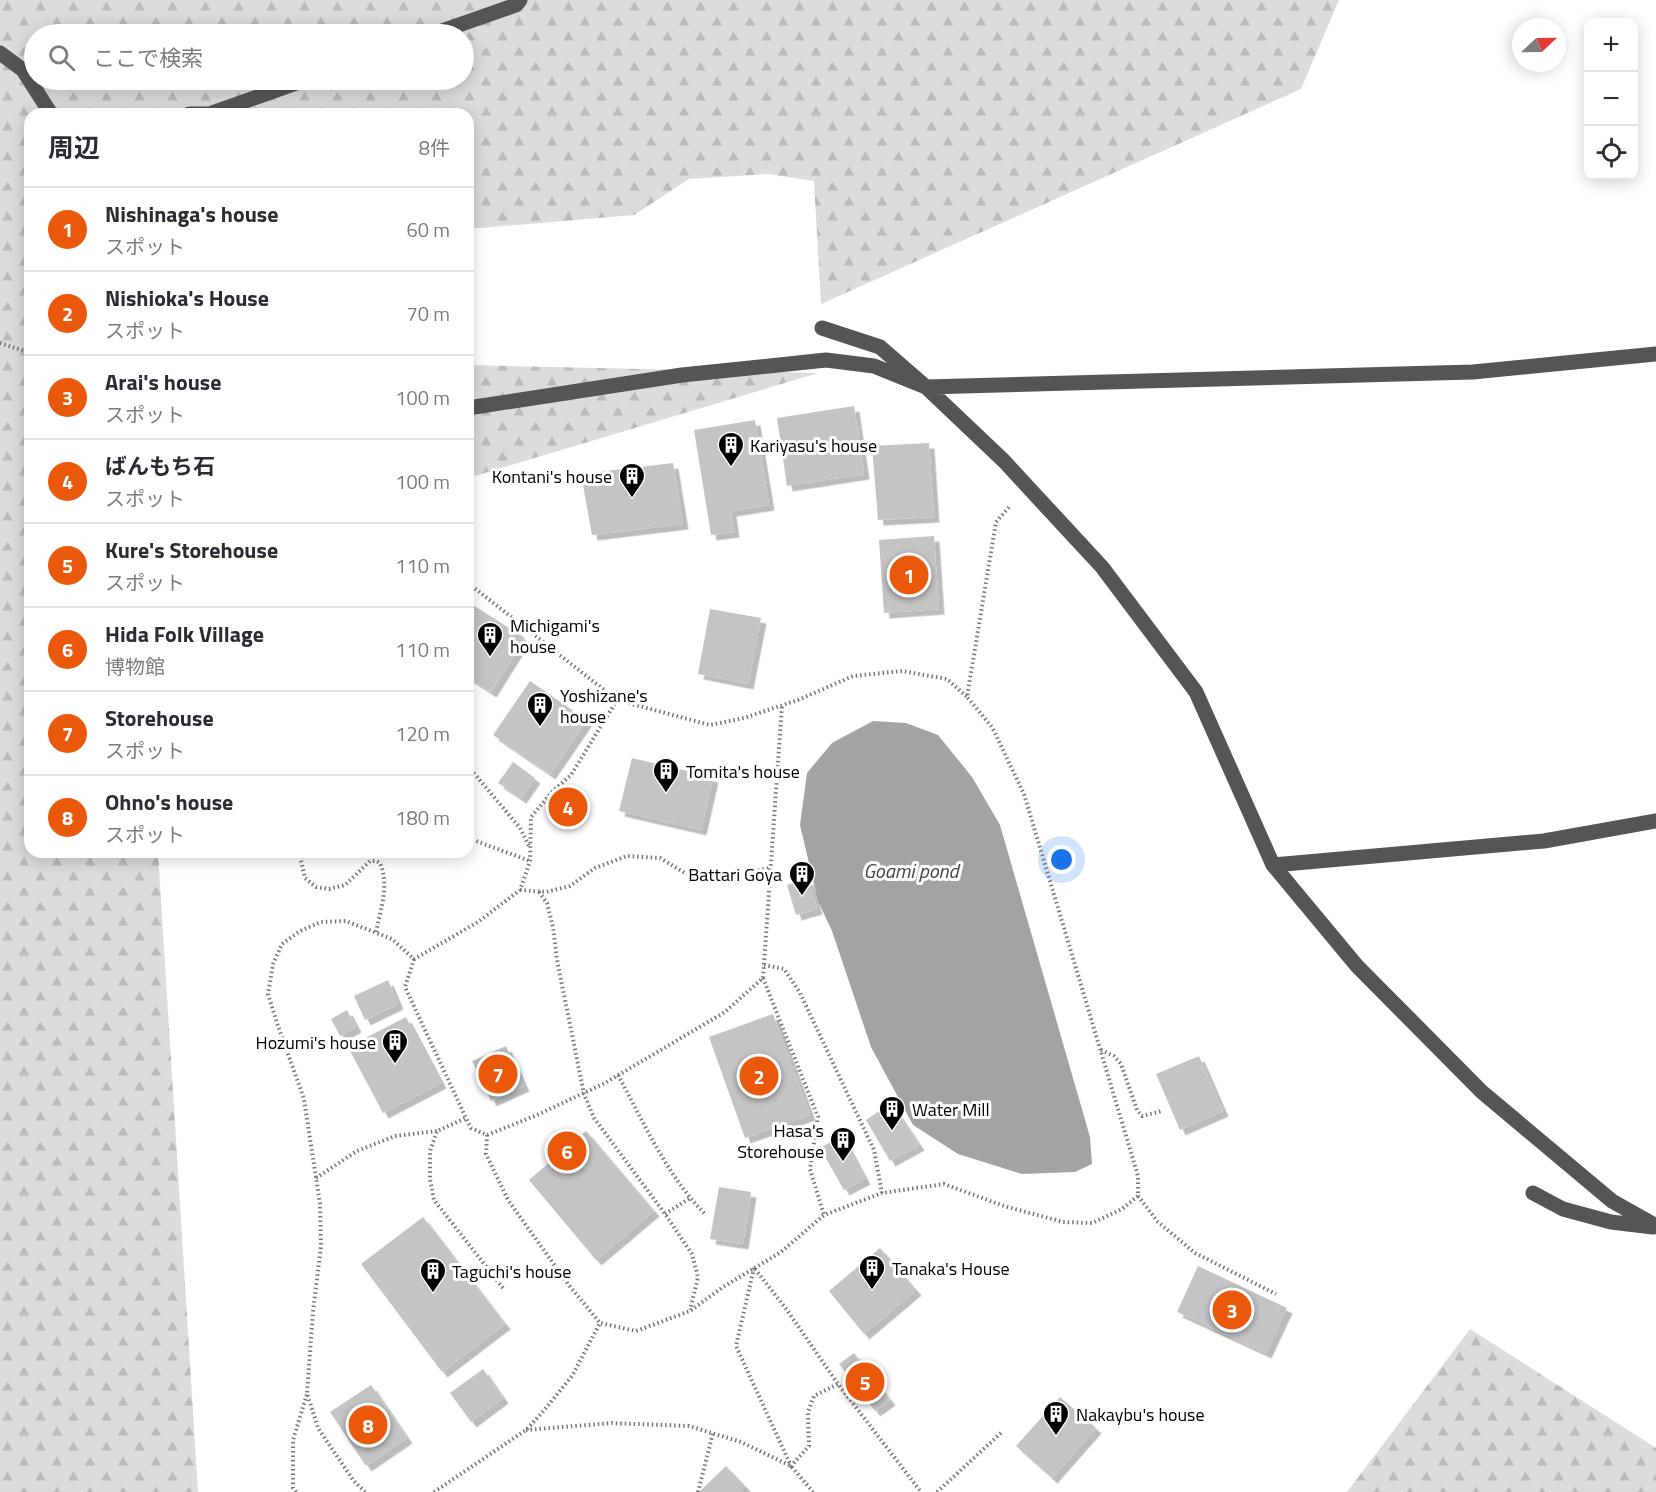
<!DOCTYPE html>
<html lang="ja">
<meta charset="utf-8">
<style>
:root{--surface:#fff;--page:#f2f2f3;--text:#2b2b33;--muted:#7c7c81;--line:#e1e1e2;--accent:#ea580c}
body{margin:0;font-family:"Titillium Web","Noto Sans JP",sans-serif;background:var(--page);color:var(--text)}
.controls{position:absolute;right:18px;top:18px;display:grid;overflow:hidden;border-radius:12px;box-shadow:0 3px 15px #0003}
.controls button{width:54px;height:54px;display:grid;place-items:center;padding:0;border:0;border-bottom:2px solid var(--line);background:var(--surface);color:var(--text);font:30px sans-serif}
.compass{position:absolute;left:1512px;top:18px;width:54px;height:54px;border-radius:50%;background:var(--surface);box-shadow:0 3px 15px #0003;rotate:68deg}
.you{position:absolute;left:1062px;top:860px;width:21px;height:21px;margin:-15px;border:4px solid #fff;border-radius:50%;background:#1a73e8;box-shadow:0 0 0 9px #1a73e833}
.badge{display:grid;place-items:center;width:39px;height:39px;border-radius:50%;background:var(--accent);color:#fff;font-size:20px;font-weight:700}
.pin{position:absolute;translate:-50% -50%;border:3px solid #fff;box-shadow:0 2px 6px #0006}
.list{margin:0;padding:0;list-style:none}
h2{display:flex;justify-content:space-between;align-items:center;height:78px;margin:0;padding:0 24px;font-size:26px}
h2 small{font-size:20px;font-weight:400;color:var(--muted)}
.list li{display:grid;grid-template-columns:39px 1fr auto;gap:18px;align-items:center;box-sizing:border-box;height:84px;padding:0 24px;border-top:2px solid var(--line)}
.list b{display:block;font-size:22px;white-space:nowrap}
.list p{margin:0;font-size:20px;white-space:nowrap;color:var(--muted)}
.list em{font-size:20px;font-style:normal;color:var(--muted)}
.icon{flex:none;width:33px;height:33px;fill:none;stroke:currentColor;stroke-width:2;stroke-linecap:round;stroke-linejoin:round}
.map{position:relative;flex:none;width:1656px;height:1492px;overflow:hidden}
.search{position:absolute;background:var(--surface);box-shadow:0 3px 15px #0003;left:24px;top:24px;width:450px;height:66px;display:flex;align-items:center;gap:15px;box-sizing:border-box;padding:0 21px;border-radius:33px;color:var(--muted);font-size:22px}
.panel{position:absolute;background:var(--surface);box-shadow:0 3px 15px #0003;left:24px;top:108px;width:450px;height:750px;border-radius:18px}
.map>svg:first-child{display:block}
.forest{fill:url(#forest-firs);fill-rule:evenodd}
.water{fill:#a3a3a3}
.building{fill:#c4c4c4;filter:url(#shadow)}
.lines{fill:none;stroke-linecap:round;stroke-linejoin:round}
.path{stroke:#777;stroke-width:4;stroke-dasharray:1.5 3;stroke-linecap:butt}
.minor{stroke:#555;stroke-width:15}
.labels{text-anchor:middle;dominant-baseline:central;stroke-width:6;stroke-linejoin:round;paint-order:stroke}
.poi-label{font-size:18px;fill:#000;stroke:#fff;text-anchor:start}
.water-label{font-size:20px;font-style:italic;fill:#444;stroke:#fff}
</style>
<div class="map">
<svg width="1656" height="1492" viewBox="0 0 1656 1492">
<defs>
<pattern id="forest-firs" width="22" height="20" patternUnits="userSpaceOnUse" patternTransform="scale(1.5)"><rect width="22" height="20" fill="#dcdcdc"/><path d="M5 1l3.5 6h-7zM16 11l3.5 6h-7z" fill="#bbb"/></pattern>
<filter id="shadow"><feDropShadow dx="5.5" dy="5.5" stdDeviation="0" flood-color="#0004"/></filter>
</defs>
<rect width="100%" height="100%" fill="#fff"/>
<!-- forest -->
<path class="forest" d="M0,0H1339L1301,89L821,304L814,181L768,174L689,179L634,215L468,229V114H30V852H158L198,1492H0ZM34,34H464V80H34Z
M468,365L818,373L468,478Z
M1470,1329L1656,1448V1492H1347Z"/>
<!-- water -->
<path class="water" d="M873,721L906,723L938,735L972,777L1000,825L1090,1137L1092,1164L1075,1172L1022,1174L958,1154L913,1125L871,1047L832,931L818,901L800,825L807,773L832,743Z"/>
<!-- building -->
<path class="building" d="M854,406L864,474L787,486L777,418Z
M755,420L769,505L731,511L734,532L711,535L694,430Z
M929,443L934,517L878,520L872,446Z
M673,463L683,524L592,535L581,474Z
M934,536L939,609L884,613L879,540Z
M468,602L525,638L491,692L468,677Z
M710,609L761,618L748,684L698,674Z
M530,681L587,720L550,774L493,735Z
M632,758L713,777L701,830L619,811Z
M513,762L535,778L521,798L498,783Z
M808,879L817,909L796,915L787,885Z
M388,980L398,1004L365,1020L354,996Z
M347,1010L356,1027L340,1036L331,1019Z
M773,1014L810,1115L745,1138L709,1037Z
M406,1017L441,1083L383,1113L348,1047Z
M506,1046L524,1086L491,1101L472,1061Z
M1199,1056L1223,1111L1180,1130L1156,1074Z
M891,1103L919,1145L890,1161L866,1120Z
M586,1131L654,1211L596,1260L529,1180Z
M842,1136L865,1179L844,1190L820,1148Z
M719,1187L751,1192L743,1244L710,1239Z
M423,1217L505,1324L442,1372L361,1264Z
M880,1248L916,1290L864,1334L829,1291Z
M1198,1266L1287,1308L1266,1353L1177,1312Z
M854,1353L890,1400L875,1411L839,1364Z
M483,1369L503,1398L471,1422L450,1393Z
M371,1385L407,1438L366,1466L330,1412Z
M1060,1397L1096,1428L1052,1478L1016,1446Z
M726,1466L745,1486L739,1492H699Z"/>
<g class="lines">
<!-- path -->
<path class="path" d="M0,343L30,353
M468,583L617,700
M468,766L520,828L529,846
M468,838L530,861
M299,852L305,878L316,887L329,889L345,885L370,861H376L380,863C390,886 380,909 376,933
M520,890L546,892L570,886L595,868L627,856L660,858L685,873L704,877L728,876L771,868
M539,892L547,903L553,927L557,960L584,1094L594,1118L665,1214L692,1254L698,1277L690,1310
M414,959L405,987L466,1118
M764,965L784,969L800,993L874,1150L882,1193
M763,978L818,1117L810,1169L824,1215
M1101,1050L1114,1056L1121,1064L1137,1110L1142,1116L1162,1111
M618,1075C644,1123 667,1176 706,1215
M487,1135L486,1154L508,1200L568,1284L600,1323
M316,1178L357,1151L395,1136L437,1131
M1138,1196L1158,1222L1195,1253L1276,1294
M665,1214L690,1198
M754,1268L736,1346L791,1466L809,1446L808,1412L814,1396L838,1384
M755,1269L787,1310L838,1384L921,1492
M503,1288L434,1200L430,1179V1151L437,1131L466,1118L471,1128L487,1135L537,1115L605,1083L725,1012L763,978L782,705
M526,1430L612,1423L689,1426L741,1442L791,1466L813,1492
M296,1492L293,1488V1440L307,1394
M365,1492L353,1480L318,1428L307,1393L313,1312L321,1246L320,1204L304,1099L277,1023L268,994L273,964L282,944L300,931L321,922L346,921L392,939L414,959L478,922L520,890L530,861L531,817L554,790L571,775L617,700L710,725L744,718L798,700L853,676L902,671L947,679L967,697
M434,1492L526,1430L541,1414L572,1376L600,1323L636,1331L690,1311L723,1287L781,1252L824,1215L882,1193L944,1184L1004,1206L1063,1222L1092,1223L1122,1209L1138,1196V1176L1024,794L992,727L967,697L996,522L1011,505
M698,1492L713,1433
M937,1492L1001,1433"/>
<!-- minor -->
<path class="minor" d="M433,34L516,5L520,0
M0,53L23,70L51,114
M189,114H209L305,80
M822,328L880,347L926,387L1004,461L1027,486L1102,567L1196,692L1273,865L1357,966L1482,1092L1612,1201L1656,1226
M468,408L682,375L826,360L874,366L926,387L1473,372L1656,354
M1273,865L1544,841L1656,821
M1533,1193L1563,1209L1611,1222L1653,1227"/>
</g>
<!-- icons -->
<defs>
<symbol id="building-pin" viewBox="-11 -11 22 30"><path d="M0 17L-7.5 6A9.5 9.5 0 1 1 7.5 6Z" fill="#000" stroke="#fff"/><path d="M-4-6H4V6H1V3H-1V6H-4ZM-2.5-4.3h1.7v1.8h-1.7ZM.8-4.3h1.7v1.8H.8ZM-2.5-1h1.7V.8h-1.7ZM.8-1h1.7V.8H.8Z" fill="#fff"/></symbol>
</defs>
<g fill-rule="evenodd">
<use href="#building-pin" x="716" y="430" width="30" height="40"/>
<use href="#building-pin" x="617" y="461" width="30" height="40"/>
<use href="#building-pin" x="475" y="620" width="30" height="40"/>
<use href="#building-pin" x="525" y="690" width="30" height="40"/>
<use href="#building-pin" x="651" y="756" width="30" height="40"/>
<use href="#building-pin" x="787" y="859" width="30" height="40"/>
<use href="#building-pin" x="380" y="1027" width="30" height="40"/>
<use href="#building-pin" x="877" y="1094" width="30" height="40"/>
<use href="#building-pin" x="828" y="1125" width="30" height="40"/>
<use href="#building-pin" x="857" y="1253" width="30" height="40"/>
<use href="#building-pin" x="418" y="1256" width="30" height="40"/>
<use href="#building-pin" x="1041" y="1399" width="30" height="40"/>
</g>
<g class="labels">
<!-- poi labels -->
<g class="poi-label">
<text x="750" y="445">Kariyasu's house</text>
<text x="612" y="476" text-anchor="end">Kontani's house</text>
<text x="510" y="625">Michigami's<tspan x="510" dy="21">house</tspan></text>
<text x="560" y="695">Yoshizane's<tspan x="560" dy="21">house</tspan></text>
<text x="686" y="771">Tomita's house</text>
<text x="782" y="874" text-anchor="end">Battari Goya</text>
<text x="376" y="1042" text-anchor="end">Hozumi's house</text>
<text x="912" y="1109">Water Mill</text>
<text x="824" y="1130" text-anchor="end">Hasa's<tspan x="824" dy="21">Storehouse</tspan></text>
<text x="892" y="1268">Tanaka's House</text>
<text x="452" y="1271">Taguchi's house</text>
<text x="1076" y="1414">Nakaybu's house</text>
</g>
<!-- water labels -->
<g class="water-label">
<text x="911" y="870">Goami pond</text>
</g>
</g>
</svg>
<div class="controls">
<button>+</button>
<button>−</button>
<button><svg class="icon" aria-label="locate" viewBox="0 0 24 24"><circle cx="12" cy="12" r="6"/><path d="M12 2v4M12 18v4M2 12h4M18 12h4"/></svg></button>
</div>
<svg class="compass" viewBox="-18 -18 36 36"><path d="M0-13l5 13h-10z" fill="#e53935"/><path d="M0 13l5-13h-10z" fill="#7c7c81"/></svg>
<div class="you"></div>
<div class="pin badge" style="left:909px;top:575px">1</div>
<div class="pin badge" style="left:759px;top:1076px">2</div>
<div class="pin badge" style="left:1232px;top:1310px">3</div>
<div class="pin badge" style="left:568px;top:807px">4</div>
<div class="pin badge" style="left:865px;top:1382px">5</div>
<div class="pin badge" style="left:567px;top:1151px">6</div>
<div class="pin badge" style="left:498px;top:1074px">7</div>
<div class="pin badge" style="left:368px;top:1425px">8</div>
<div class="search"><svg class="icon" aria-label="search" viewBox="0 0 24 24"><circle cx="10" cy="10" r="6"/><path d="M15 15l6 6"/></svg>ここで検索</div>
<section class="panel">
<h2>周辺<small>8件</small></h2>
<ul class="list">
<li><span class="badge">1</span><div><b>Nishinaga's house</b><p>スポット</p></div><em>60 m</em></li>
<li><span class="badge">2</span><div><b>Nishioka's House</b><p>スポット</p></div><em>70 m</em></li>
<li><span class="badge">3</span><div><b>Arai's house</b><p>スポット</p></div><em>100 m</em></li>
<li><span class="badge">4</span><div><b>ばんもち石</b><p>スポット</p></div><em>100 m</em></li>
<li><span class="badge">5</span><div><b>Kure's Storehouse</b><p>スポット</p></div><em>110 m</em></li>
<li><span class="badge">6</span><div><b>Hida Folk Village</b><p>博物館</p></div><em>110 m</em></li>
<li><span class="badge">7</span><div><b>Storehouse</b><p>スポット</p></div><em>120 m</em></li>
<li><span class="badge">8</span><div><b>Ohno's house</b><p>スポット</p></div><em>180 m</em></li>
</ul>
</section>
</div>
